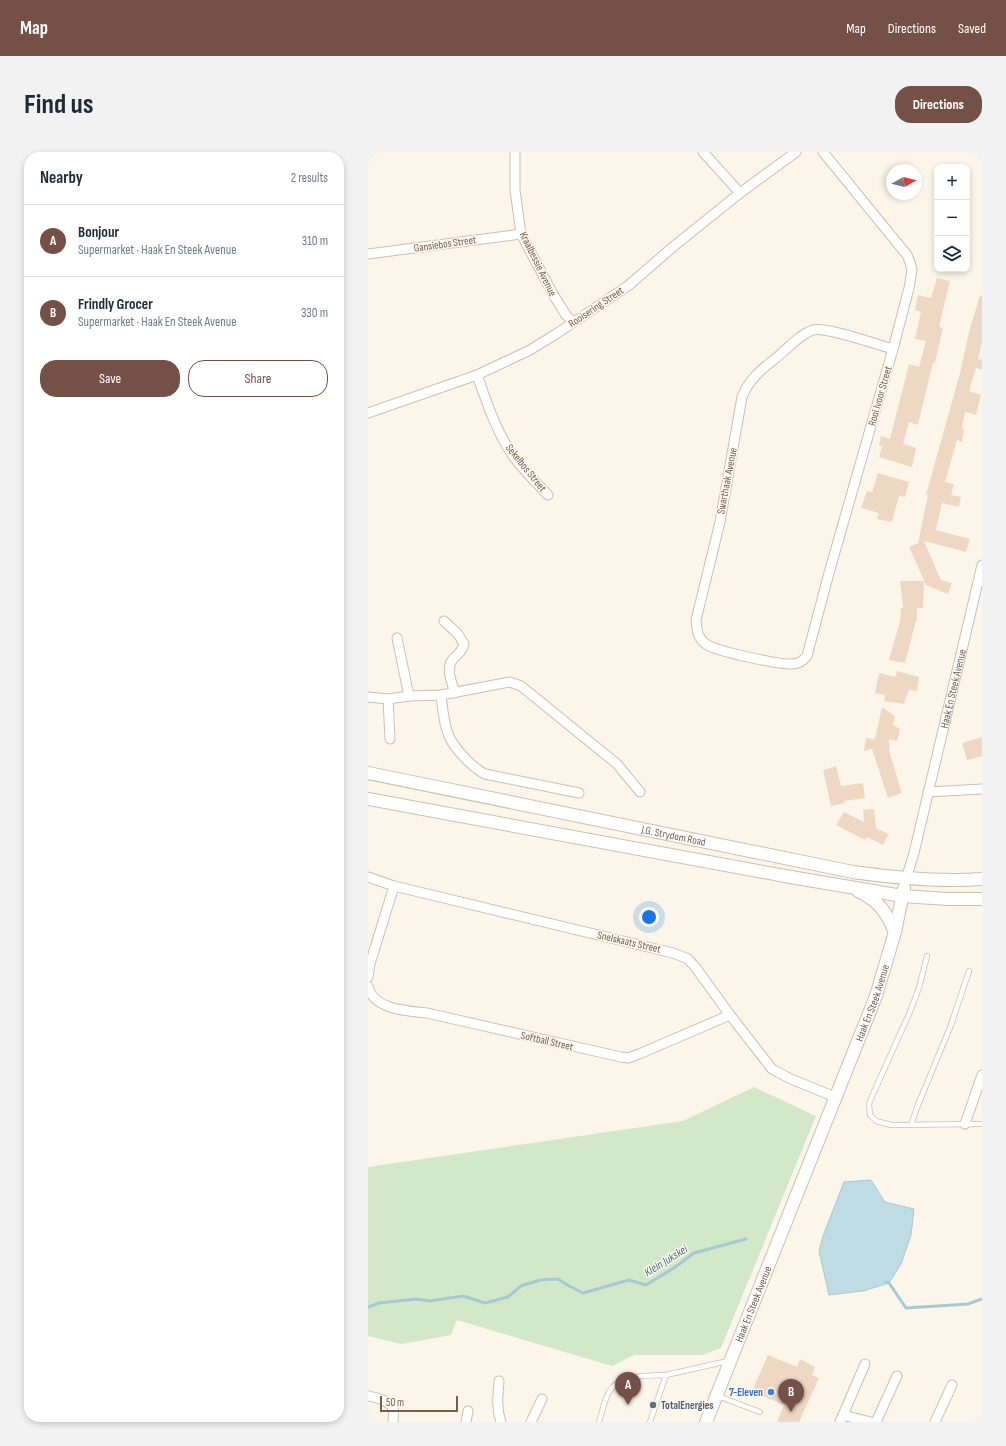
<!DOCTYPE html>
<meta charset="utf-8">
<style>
:root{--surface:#fff;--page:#f2f2f3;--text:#1f2937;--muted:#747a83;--line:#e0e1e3;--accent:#745046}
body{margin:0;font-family:"Sofia Sans Condensed",sans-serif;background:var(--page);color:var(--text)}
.controls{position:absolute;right:12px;top:12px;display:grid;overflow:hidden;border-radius:8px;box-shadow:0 2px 6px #0003}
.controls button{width:36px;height:36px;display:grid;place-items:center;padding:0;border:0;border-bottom:1px solid var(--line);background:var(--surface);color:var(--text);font:20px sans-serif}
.compass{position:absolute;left:518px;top:12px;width:36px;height:36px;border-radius:50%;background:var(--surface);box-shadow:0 2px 6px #0003;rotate:82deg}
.scale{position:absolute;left:12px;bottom:10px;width:78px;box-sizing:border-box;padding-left:4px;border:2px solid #745f4e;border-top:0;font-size:11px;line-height:14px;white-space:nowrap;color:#745f4e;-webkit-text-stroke:3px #fef9f0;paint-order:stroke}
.you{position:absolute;left:281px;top:765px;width:14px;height:14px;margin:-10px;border:3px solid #fff;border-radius:50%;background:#1a73e8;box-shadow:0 0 0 6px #1a73e833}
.badge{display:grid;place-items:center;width:26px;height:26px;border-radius:50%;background:var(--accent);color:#fff;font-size:13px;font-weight:700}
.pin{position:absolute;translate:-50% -33px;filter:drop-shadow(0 1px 2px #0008)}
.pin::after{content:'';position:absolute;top:21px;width:14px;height:12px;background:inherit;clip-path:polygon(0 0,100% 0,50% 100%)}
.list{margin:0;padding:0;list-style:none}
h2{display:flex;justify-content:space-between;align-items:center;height:52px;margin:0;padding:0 16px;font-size:17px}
h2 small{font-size:13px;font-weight:400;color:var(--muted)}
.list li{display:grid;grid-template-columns:26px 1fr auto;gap:12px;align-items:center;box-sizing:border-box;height:72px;padding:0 16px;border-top:1px solid var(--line)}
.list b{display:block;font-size:15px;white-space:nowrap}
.list p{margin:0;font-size:13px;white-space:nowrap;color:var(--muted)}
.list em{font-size:13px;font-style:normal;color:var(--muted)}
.actions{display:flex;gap:8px;padding:12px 16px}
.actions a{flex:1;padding:9px 0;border:1px solid var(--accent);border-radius:16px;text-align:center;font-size:14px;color:var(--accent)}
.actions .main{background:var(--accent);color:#fff}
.icon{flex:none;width:22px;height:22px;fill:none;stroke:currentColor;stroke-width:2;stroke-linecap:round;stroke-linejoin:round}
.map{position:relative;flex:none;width:614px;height:1270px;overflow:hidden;border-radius:16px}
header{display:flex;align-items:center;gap:24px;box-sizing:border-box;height:56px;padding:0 20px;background:var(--accent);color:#fff}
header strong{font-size:19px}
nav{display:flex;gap:22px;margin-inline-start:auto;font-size:14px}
.intro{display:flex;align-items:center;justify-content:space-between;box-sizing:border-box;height:96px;padding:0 24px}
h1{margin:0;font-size:28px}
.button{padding:10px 18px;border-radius:16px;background:var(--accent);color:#fff;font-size:14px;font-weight:700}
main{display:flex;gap:24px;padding:0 24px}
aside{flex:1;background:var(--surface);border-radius:16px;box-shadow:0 2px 6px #0003}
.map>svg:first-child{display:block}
.green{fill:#d3e8c8}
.water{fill:#bfdbe4;stroke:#a6cad5}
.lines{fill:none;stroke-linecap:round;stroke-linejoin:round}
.stream{stroke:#a6cad5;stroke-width:3}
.building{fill:#efd8c3}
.service-casing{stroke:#cdbfb0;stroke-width:6}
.minor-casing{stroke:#cdbfb0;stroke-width:11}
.tertiary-casing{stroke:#cdbfb0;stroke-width:14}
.service{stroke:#fff;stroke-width:4.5}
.minor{stroke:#fff;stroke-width:9}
.tertiary{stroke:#fff;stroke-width:12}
.shop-dot{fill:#3f7fe0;stroke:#fef9f0;stroke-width:1.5}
.service-dot{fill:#5c6f8a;stroke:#fef9f0;stroke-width:1.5}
.labels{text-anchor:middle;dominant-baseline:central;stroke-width:3;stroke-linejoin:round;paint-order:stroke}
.street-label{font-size:11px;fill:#745f4e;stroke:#fef9f0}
.shop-label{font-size:11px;font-weight:bold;fill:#366cbe;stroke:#fef9f0;text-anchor:end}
.service-label{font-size:11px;font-weight:bold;fill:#4e5e75;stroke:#fef9f0;text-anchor:start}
.water-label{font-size:12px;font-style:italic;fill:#497785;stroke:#fef9f0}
</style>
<header>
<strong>Map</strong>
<nav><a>Map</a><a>Directions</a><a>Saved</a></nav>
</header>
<div class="intro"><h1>Find us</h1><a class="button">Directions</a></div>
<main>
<aside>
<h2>Nearby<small>2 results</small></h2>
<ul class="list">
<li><span class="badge">A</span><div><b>Bonjour</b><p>Supermarket · Haak En Steek Avenue</p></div><em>310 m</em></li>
<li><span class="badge">B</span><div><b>Frindly Grocer</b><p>Supermarket · Haak En Steek Avenue</p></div><em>330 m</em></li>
</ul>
<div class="actions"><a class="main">Save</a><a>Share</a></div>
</aside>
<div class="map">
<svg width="614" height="1270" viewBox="0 0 614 1270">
<rect width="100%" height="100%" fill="#fbf6e9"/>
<!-- green -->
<path class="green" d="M386,935L448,964L353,1196L335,1203H266L244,1214L89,1168L83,1183L34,1192L0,1184V1015L315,969Z"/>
<!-- water -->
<path class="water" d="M503,1028L517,1050L546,1057L543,1083L533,1112L521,1131L495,1139L461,1143L451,1099L455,1084L476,1030Z"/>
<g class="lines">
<!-- stream -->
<path class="stream" d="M518,1130L521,1131L538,1156L600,1152L614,1147
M0,1155L11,1151L48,1147L62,1149L95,1144L117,1151L140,1145L153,1134L172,1128L190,1127L201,1134L215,1141L261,1128L278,1133L306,1116L326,1101L378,1087"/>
</g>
<!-- building -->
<path class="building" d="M569,126L582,129L571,175L575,176L567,211L565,210L550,273L541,270L535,292L548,296L544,315L511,305L514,294H511L513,284L522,287L541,212L551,215L558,189L547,187L553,160L547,158L550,143L563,146Z
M612,143L614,144V190L610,207L614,208V218L608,216L601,239L613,243L608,263L597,260L594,277H596L594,290L589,288L577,330L586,332L583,343L593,345L591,355L574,351L568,378L602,387L598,400L556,389L573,428L584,431L580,442L558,433L541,395L550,391L560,343H558L592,221L601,180Z
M510,321L541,330L537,345L531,344L524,370L509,367L511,361L493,356L499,339L504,340Z
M532,429H556L555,456H549V469H548L537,511L521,508L532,469L533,456H535Z
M529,519L551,525L549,539L541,538L536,552L516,549L517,543L507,541L511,521L527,525Z
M514,555L527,564L525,573L532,577L529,589L521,587L522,602L534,641L520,646L504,597L496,599L498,586L507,587Z
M614,585V604L599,608L594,591Z
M468,614L473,634L495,631L497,646L476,649L477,651L463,654L455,618Z
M506,657L508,676L521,682L515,693L499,685L497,688L468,673L476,660L496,670L495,658Z
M400,1203L429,1215L432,1207L447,1215L444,1223L451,1226L431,1270H409L416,1253L384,1239Z"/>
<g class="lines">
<defs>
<path id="service" d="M559,804L551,836L541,862L505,942L501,952L502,963L508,969L523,973L614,972
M543,973L550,953L583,873L601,819
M350,1244L392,1260
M231,1270C234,1261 236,1249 241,1240C251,1222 280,1224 298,1223
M282,1270L298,1223L360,1209"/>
<g id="minor">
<path d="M147,0V38L153,82L186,144L198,163L205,170"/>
<path d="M335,0L372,41"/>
<path d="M455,0L539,103L542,110L544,118L541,136L525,197L461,421L439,504C435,509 431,512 424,512C413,513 346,499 338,492C329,486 329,478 328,468L352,370L374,245C381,227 394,217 408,206C418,198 432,182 445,178C457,174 510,193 525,197"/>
<path d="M0,102L153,82"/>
<path d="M109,223C119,251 128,279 145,304C155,318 168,330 180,343"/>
<path d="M0,261L109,223L162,198L188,182L261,133L306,94L372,41L428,0"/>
<path d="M76,469L90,482L96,492C94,500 90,502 85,507C77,516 84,531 87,541"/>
<path d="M29,486L41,544"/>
<path d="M73,543C75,558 76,577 84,590C91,601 105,616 117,622L211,641"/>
<path d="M0,545L20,547L41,544L73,543L142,530L153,534L249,612L272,640"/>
<path d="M20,547L22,587"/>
<path d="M560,640L614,637"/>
<path d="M0,725L26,734L305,801L320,807L328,816L362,863L404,917L423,927L467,945"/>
<path id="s1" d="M538,727L546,701L614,413"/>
<path d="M0,825L2,812L26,734"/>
<path d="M0,834C5,858 40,859 59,861L253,905L260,906L271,902L362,863"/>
<path d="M597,972L614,923"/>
<path d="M131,1229C130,1243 128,1256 133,1270"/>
<path d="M0,1244C7,1245 22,1249 25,1257C26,1261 25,1266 25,1270"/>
<path d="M475,1263L503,1270"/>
<path d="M98,1270L100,1259"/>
<path d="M163,1270L174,1247"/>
<path d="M472,1270L497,1212"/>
<path d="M508,1270L529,1224"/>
<path d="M567,1270L584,1233"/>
</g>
<g id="tertiary">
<path id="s2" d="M0,621L485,720C528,726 571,730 614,727"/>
<path d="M0,647L417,724L534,744L580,747H614"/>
<path d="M490,739C512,750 517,758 527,780"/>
<path id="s3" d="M338,1270L508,844L527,780L536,736"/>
</g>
</defs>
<!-- service casing -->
<use href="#service" class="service-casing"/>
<!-- minor casing -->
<use href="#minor" class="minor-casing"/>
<!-- tertiary casing -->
<use href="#tertiary" class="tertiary-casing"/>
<!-- service -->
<use href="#service" class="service"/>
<!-- minor -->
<use href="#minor" class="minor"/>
<!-- tertiary -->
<use href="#tertiary" class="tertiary"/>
</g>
<!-- markers -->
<circle class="shop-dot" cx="403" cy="1240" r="4"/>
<circle class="service-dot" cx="285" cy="1253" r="4"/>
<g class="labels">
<!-- street labels -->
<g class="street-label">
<text transform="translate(77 92) rotate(-8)">Gansiebos Street</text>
<text transform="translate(170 112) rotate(64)">Kraalbessie Avenue</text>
<text transform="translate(228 155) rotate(-34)">Rooisering Street</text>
<text transform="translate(512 244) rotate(-74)">Rooi Ivoor Street</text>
<text transform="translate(158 316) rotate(51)">Sekelbos Street</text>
<text transform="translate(359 329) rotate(-79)">Swarthaak Avenue</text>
<text stroke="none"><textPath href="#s1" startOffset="196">Haak En Steek Avenue</textPath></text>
<text stroke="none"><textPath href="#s2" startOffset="312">J.G. Strydom Road</textPath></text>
<text transform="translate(261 790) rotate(13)">Snelskaats Street</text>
<text stroke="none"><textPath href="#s3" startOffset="451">Haak En Steek Avenue</textPath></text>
<text transform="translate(179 889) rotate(13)">Softball Street</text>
<text stroke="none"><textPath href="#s3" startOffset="127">Haak En Steek Avenue</textPath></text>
</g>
<!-- shop labels -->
<g class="shop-label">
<text x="395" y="1240">7-Eleven</text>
</g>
<!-- service labels -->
<g class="service-label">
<text x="293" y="1253">TotalEnergies</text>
</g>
<!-- water labels -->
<g class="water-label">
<text transform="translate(298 1109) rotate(-32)">Klein Jukskei</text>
</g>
</g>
</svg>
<div class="controls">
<button>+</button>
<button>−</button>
<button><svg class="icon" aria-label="layers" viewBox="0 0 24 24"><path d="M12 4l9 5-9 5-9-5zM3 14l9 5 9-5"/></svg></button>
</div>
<svg class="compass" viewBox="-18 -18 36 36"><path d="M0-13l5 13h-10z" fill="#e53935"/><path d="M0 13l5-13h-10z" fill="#747a83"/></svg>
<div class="scale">50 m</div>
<div class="you"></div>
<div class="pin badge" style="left:260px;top:1253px">A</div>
<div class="pin badge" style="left:423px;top:1260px">B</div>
</div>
</main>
